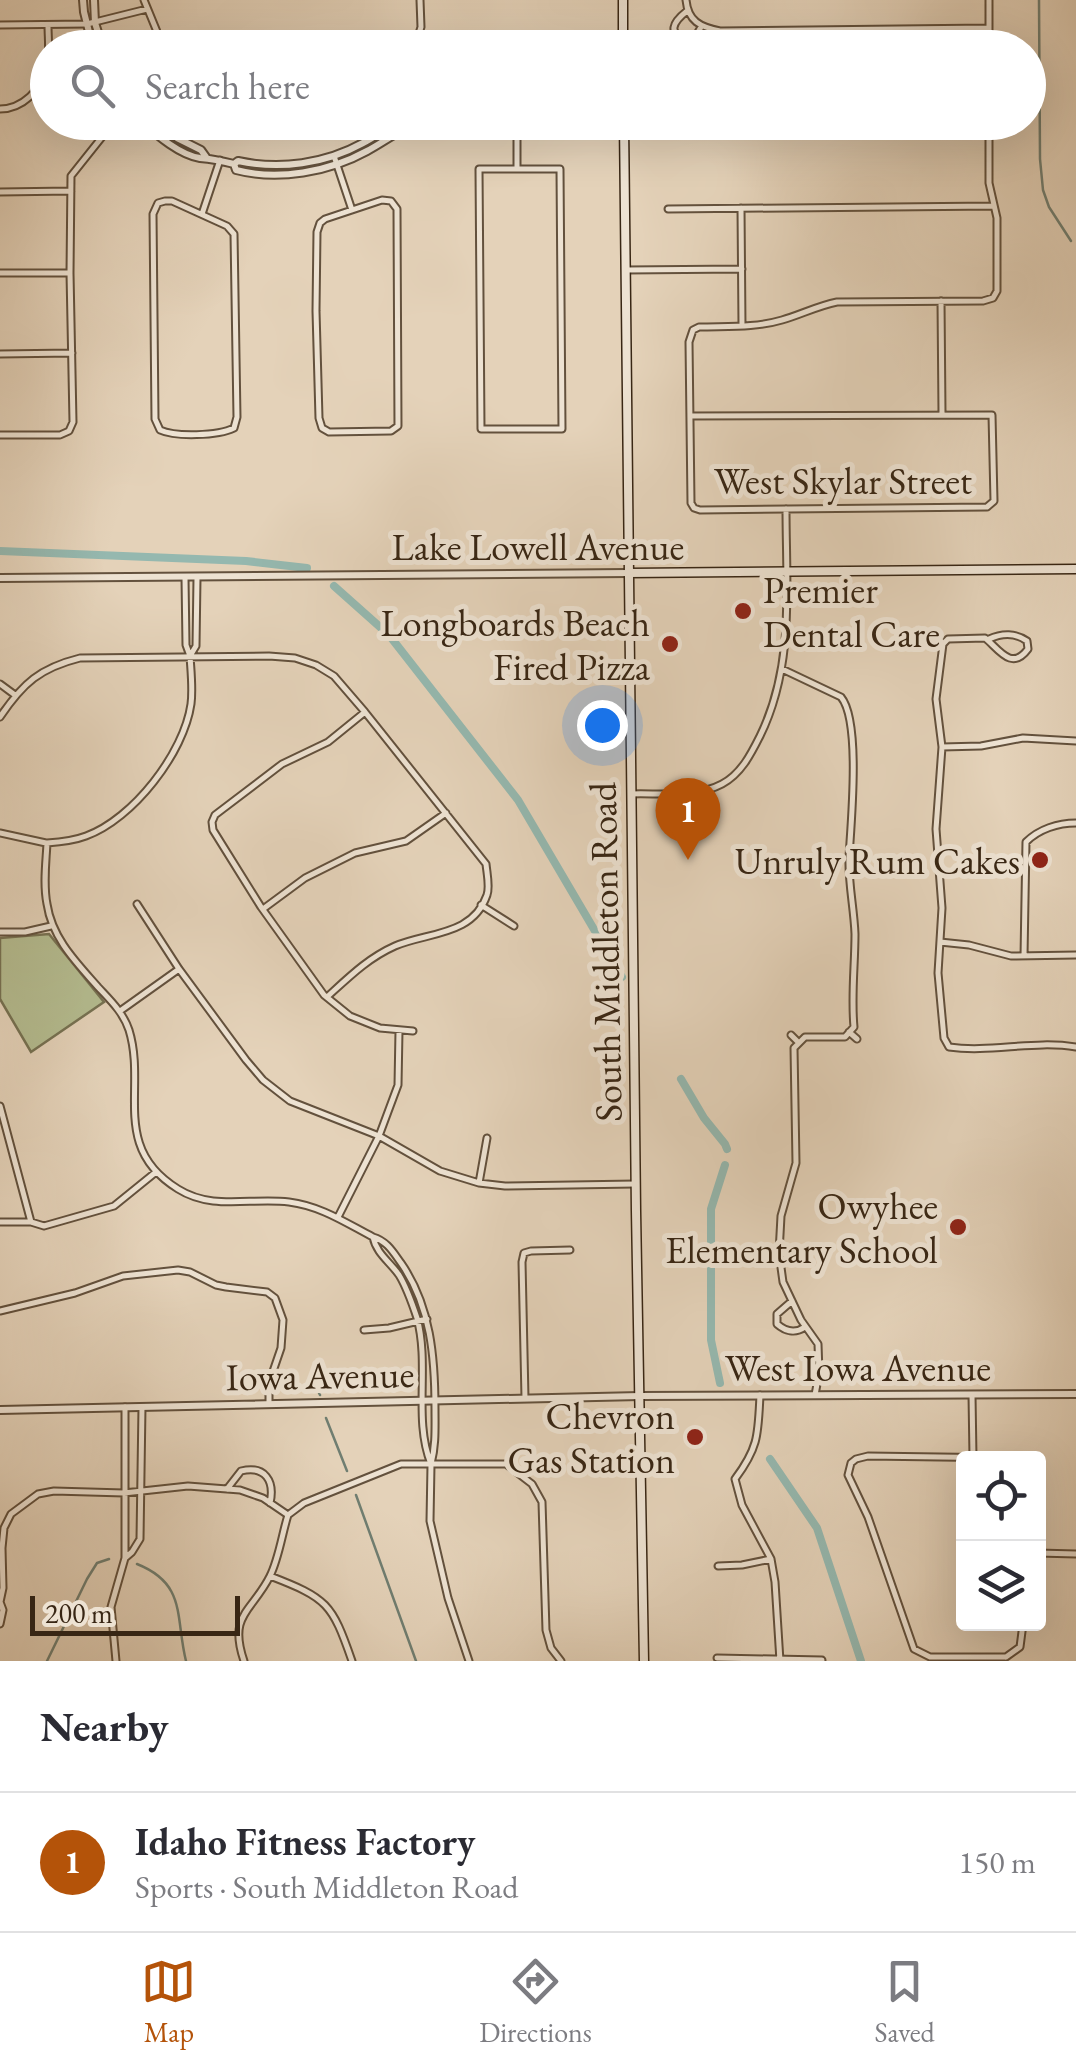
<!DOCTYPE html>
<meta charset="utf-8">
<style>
:root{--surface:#fff;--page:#f2f2f3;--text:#2b2b33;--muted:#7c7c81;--line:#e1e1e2;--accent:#b45309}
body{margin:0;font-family:"EB Garamond",serif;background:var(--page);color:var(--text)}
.controls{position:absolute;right:30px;bottom:30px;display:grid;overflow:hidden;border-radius:10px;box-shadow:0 10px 40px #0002}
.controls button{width:90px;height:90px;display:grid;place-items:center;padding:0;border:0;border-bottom:2px solid var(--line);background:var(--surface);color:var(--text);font:50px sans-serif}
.scale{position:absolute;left:30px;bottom:25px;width:210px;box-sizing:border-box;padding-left:10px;border:5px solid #382614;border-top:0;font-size:28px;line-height:35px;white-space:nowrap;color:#382614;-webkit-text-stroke:8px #ede2d2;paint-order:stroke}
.you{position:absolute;left:602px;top:725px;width:35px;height:35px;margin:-25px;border:8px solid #fff;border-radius:50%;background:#1a73e8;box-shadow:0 0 0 15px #1a73e833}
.badge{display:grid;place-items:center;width:65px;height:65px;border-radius:50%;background:var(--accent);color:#fff;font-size:32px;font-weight:700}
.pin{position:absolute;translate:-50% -82px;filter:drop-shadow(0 2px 5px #0008)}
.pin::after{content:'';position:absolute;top:52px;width:35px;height:30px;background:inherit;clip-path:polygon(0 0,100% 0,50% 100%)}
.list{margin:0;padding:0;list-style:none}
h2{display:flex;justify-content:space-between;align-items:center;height:130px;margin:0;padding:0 40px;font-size:42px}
h2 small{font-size:32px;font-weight:400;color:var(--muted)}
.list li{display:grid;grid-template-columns:65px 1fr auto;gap:30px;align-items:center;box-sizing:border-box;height:140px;padding:0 40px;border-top:2px solid var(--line)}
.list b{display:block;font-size:38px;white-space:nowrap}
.list p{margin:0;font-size:32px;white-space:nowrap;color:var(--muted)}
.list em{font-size:32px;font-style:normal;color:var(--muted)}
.icon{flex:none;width:55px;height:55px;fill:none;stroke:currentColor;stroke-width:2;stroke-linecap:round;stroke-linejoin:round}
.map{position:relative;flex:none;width:1076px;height:1661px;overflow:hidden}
.search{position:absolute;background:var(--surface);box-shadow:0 10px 40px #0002;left:30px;right:30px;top:30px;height:110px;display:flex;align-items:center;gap:25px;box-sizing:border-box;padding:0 35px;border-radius:55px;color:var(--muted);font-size:38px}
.sheet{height:270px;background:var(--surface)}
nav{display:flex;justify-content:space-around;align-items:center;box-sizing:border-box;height:140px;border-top:2px solid var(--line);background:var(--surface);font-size:28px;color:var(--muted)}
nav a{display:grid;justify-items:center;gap:5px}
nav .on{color:var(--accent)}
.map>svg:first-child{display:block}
.green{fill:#b4bc90;stroke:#767152;stroke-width:2.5}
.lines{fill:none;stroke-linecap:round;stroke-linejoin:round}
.stream{stroke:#707e71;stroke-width:2.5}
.canal{stroke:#95b8af;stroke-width:8}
.minor-casing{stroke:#63513d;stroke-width:9}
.tertiary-casing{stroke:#63513d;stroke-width:10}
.secondary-casing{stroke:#382614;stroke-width:11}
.minor{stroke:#ede2d2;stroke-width:5}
.tertiary{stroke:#ede2d2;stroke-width:6}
.secondary{stroke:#ede2d2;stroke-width:8}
.poi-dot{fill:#8f2418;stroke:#ede2d2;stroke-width:4}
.labels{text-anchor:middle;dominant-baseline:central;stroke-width:10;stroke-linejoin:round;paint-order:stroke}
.street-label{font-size:38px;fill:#382614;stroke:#ede2d2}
.poi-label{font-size:38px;fill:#382614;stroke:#ede2d2;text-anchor:end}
</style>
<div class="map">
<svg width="1076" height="1661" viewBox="0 0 1076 1661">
<rect width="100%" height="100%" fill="#e4d2b9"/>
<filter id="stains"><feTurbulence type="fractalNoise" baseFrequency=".002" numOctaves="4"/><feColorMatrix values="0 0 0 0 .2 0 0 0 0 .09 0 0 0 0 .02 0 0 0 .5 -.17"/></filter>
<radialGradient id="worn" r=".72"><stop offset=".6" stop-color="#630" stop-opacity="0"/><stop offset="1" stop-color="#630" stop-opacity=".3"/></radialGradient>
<!-- green -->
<path class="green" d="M49,934L104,1002L31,1052L0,999V938Z"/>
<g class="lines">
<!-- stream -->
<path class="stream" d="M1039,0L1040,159L1043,190L1049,207L1071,241
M316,1386L320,1395
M326,1418L347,1471
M356,1495L416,1661
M137,1564C187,1584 175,1617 186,1661
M47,1661L87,1579L97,1563L109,1559"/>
<!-- canal -->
<path class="canal" d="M0,551L246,561L307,568
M334,586L389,635L518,800L622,977
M681,1079L704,1118L725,1144L727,1149
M720,1383L711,1340V1209L725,1165
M770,1459L817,1528L861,1661"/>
<defs>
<path id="minor" d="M144,0L160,39L167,44L416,43L421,27L420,0
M686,0C688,21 700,27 720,31L989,28
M687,11C673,22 666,34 688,40L697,34L701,27
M0,25L87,24L147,9
M989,48V0
M0,109C22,109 42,90 47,67C50,54 48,38 48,25
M334,156L352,210
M479,169H560L562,429H481Z
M517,169V122
M0,192L71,191
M382,200L391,201L397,209L398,426L391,431L329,432L322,428L319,418L316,311L317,232L320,223L325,219Z
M165,201H172L227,226L234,234L237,417L234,428C218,436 175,437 160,430L155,419L153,214L158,203Z
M741,208L742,325
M668,209L994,206
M202,214L220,160
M626,270L742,269
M0,273H70
M941,301L942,413
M0,354L72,353
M690,416L992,415L994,501L987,507L700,510L694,508L691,503L689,342L693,330L699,327C727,326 755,328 782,320C800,315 817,306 837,302L983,301L993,298L997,291V218L989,183V122
M0,435H60L69,431L73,422L70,273L71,176L114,122
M185,578L186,645L190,656L196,646L197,578
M989,639C1002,633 1016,633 1027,641L1028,649C1011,672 998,648 985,638L948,639L943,644L936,699L942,747L936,829L942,908L938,973L944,1038L949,1047C991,1053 1033,1040 1076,1047
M190,656C191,672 193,689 191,704C184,753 133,819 86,836C73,841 61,842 47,843C46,863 43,884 47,904C52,938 76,962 98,987C110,1000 123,1012 129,1030C147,1088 110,1147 178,1189C213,1211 251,1197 289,1202C321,1206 346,1223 373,1237
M782,669L841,697C861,721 851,823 849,857C848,882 854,908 855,934C855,965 851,996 854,1027L845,1037H805L794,1048L796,1163L781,1216L779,1253L783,1282L801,1320L818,1344L819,1373L815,1395
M0,684L15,695
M365,712L328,742L282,764L215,815L212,822L213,830L261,907L324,995L350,1016L380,1028L413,1031
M0,717C23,683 40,668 80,658L269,656L295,658L316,665L334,676L365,712L486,864C487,874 490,887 487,895C473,936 428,932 395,946C368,958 349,977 327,997
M942,747L981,746L1023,738L1076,741
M631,794C660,793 696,798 722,784C741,774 751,754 760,736C795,665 786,586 786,509
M0,833L46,843
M137,904L179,969L246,1060L263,1080L290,1101L379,1136L440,1171L479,1183L505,1186L635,1184
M481,905L514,926
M263,909L305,878L355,853L406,841L446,813
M0,932H25L51,926
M940,942L969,945L1011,956L1076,955
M1024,956L1026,842C1039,829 1058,823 1076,823
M120,1011L179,969
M849,1032L857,1039
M791,1035L799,1043
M0,1106L31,1222
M479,1183L487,1138
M338,1217L379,1136L398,1085L399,1031
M0,1222H31L44,1226L114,1206L156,1172
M373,1237C387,1241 393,1252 401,1263C431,1306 435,1358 435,1409C435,1428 436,1445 431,1464C413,1419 430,1366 417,1318C412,1303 407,1288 399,1275C390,1262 376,1253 373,1237Z
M792,1301L777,1314V1324C785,1331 795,1334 805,1327
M0,1311L75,1293L123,1276L178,1270L190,1272L216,1285L226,1287L267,1292L275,1298L283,1320L281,1348L269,1383V1404
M364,1330L389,1328L427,1319
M760,1395C758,1434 759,1447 735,1479L742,1505L771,1559L775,1582L780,1661
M972,1395L973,1457
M525,1398L522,1262L524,1253L531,1251L570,1250
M431,1465L430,1521L448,1598L469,1661
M227,1489L241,1471C265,1465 275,1481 270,1503
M288,1515L304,1503L401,1464H506L532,1484L542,1502L546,1630L551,1648L561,1661
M1038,1553L1076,1554
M125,1558L132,1552L140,1539L142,1407
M718,1566L742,1565L771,1559
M270,1576C327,1598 332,1603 352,1661
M0,1624L3,1610L0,1602L3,1588L2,1548L4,1528L11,1514L38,1494L54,1491L124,1493L188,1486L240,1490L263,1498L288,1515
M1006,1657H930L914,1649L868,1517L848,1475L851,1463L856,1459L868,1456L1012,1458
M1006,1657L1020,1647L1023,1624
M717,1658L822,1660
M116,1661L111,1607L125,1558V1407
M244,1661C228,1614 252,1612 270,1576C279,1558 282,1534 288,1515"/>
<path id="tertiary" d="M83,0L84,12L93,48
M94,0L95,23L103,48
M142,122C158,136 180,155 200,158C212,159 222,161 234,164L238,161C280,170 325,164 363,143C375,137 385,129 397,122
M157,122L177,138L201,150L206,157
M575,122H595
M609,122L624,123
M234,164L236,170C278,181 329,172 367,151C386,141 402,127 424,122
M0,578L629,573
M0,1410L640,1396L1076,1394"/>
<path id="secondary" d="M623,0V48
M624,122L636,1211L644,1661
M629,573L1076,569"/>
</defs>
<!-- minor casing -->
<use href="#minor" class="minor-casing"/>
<!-- tertiary casing -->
<use href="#tertiary" class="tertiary-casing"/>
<!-- secondary casing -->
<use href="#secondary" class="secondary-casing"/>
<!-- minor -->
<use href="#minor" class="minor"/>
<!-- tertiary -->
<use href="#tertiary" class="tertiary"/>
<!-- secondary -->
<use href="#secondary" class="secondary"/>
</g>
<!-- markers -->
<g class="poi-dot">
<circle cx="743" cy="611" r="10"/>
<circle cx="670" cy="644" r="10"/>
<circle cx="1040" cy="860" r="10"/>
<circle cx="958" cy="1227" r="10"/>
<circle cx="695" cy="1437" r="10"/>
</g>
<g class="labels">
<!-- street labels -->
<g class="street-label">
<text x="843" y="480">West Skylar Street</text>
<text x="538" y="546">Lake Lowell Avenue</text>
<text transform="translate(605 952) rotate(-91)">South Middleton Road</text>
<text x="858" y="1367">West Iowa Avenue</text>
<text transform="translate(320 1375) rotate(-1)">Iowa Avenue</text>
</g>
<!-- poi labels -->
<g class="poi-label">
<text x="763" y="589" text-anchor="start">Premier<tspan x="763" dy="44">Dental Care</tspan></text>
<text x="650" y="622">Longboards Beach<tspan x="650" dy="44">Fired Pizza</tspan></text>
<text x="1020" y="860">Unruly Rum Cakes</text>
<text x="938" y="1205">Owyhee<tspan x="938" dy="44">Elementary School</tspan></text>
<text x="675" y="1415">Chevron<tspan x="675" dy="44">Gas Station</tspan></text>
</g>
</g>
<rect width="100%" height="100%" filter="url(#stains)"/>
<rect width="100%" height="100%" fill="url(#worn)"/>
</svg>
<div class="controls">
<button><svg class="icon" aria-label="locate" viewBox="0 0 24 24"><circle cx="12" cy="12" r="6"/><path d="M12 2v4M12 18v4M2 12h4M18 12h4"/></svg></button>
<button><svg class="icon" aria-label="layers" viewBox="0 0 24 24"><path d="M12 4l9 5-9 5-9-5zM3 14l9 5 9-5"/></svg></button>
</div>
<div class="scale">200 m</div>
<div class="you"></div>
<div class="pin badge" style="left:688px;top:860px">1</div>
<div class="search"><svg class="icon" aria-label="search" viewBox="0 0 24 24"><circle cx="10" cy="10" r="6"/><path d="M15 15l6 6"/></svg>Search here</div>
</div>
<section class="sheet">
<h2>Nearby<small></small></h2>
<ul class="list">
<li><span class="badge">1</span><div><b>Idaho Fitness Factory</b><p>Sports · South Middleton Road</p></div><em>150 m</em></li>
</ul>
</section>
<nav>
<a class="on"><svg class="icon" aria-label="map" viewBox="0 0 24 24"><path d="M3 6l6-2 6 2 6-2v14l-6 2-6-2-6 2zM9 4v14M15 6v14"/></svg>Map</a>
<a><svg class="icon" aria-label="directions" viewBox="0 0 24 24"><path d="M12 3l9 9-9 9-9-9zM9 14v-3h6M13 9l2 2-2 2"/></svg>Directions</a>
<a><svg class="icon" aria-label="saved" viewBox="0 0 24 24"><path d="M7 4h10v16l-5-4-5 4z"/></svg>Saved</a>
</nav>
